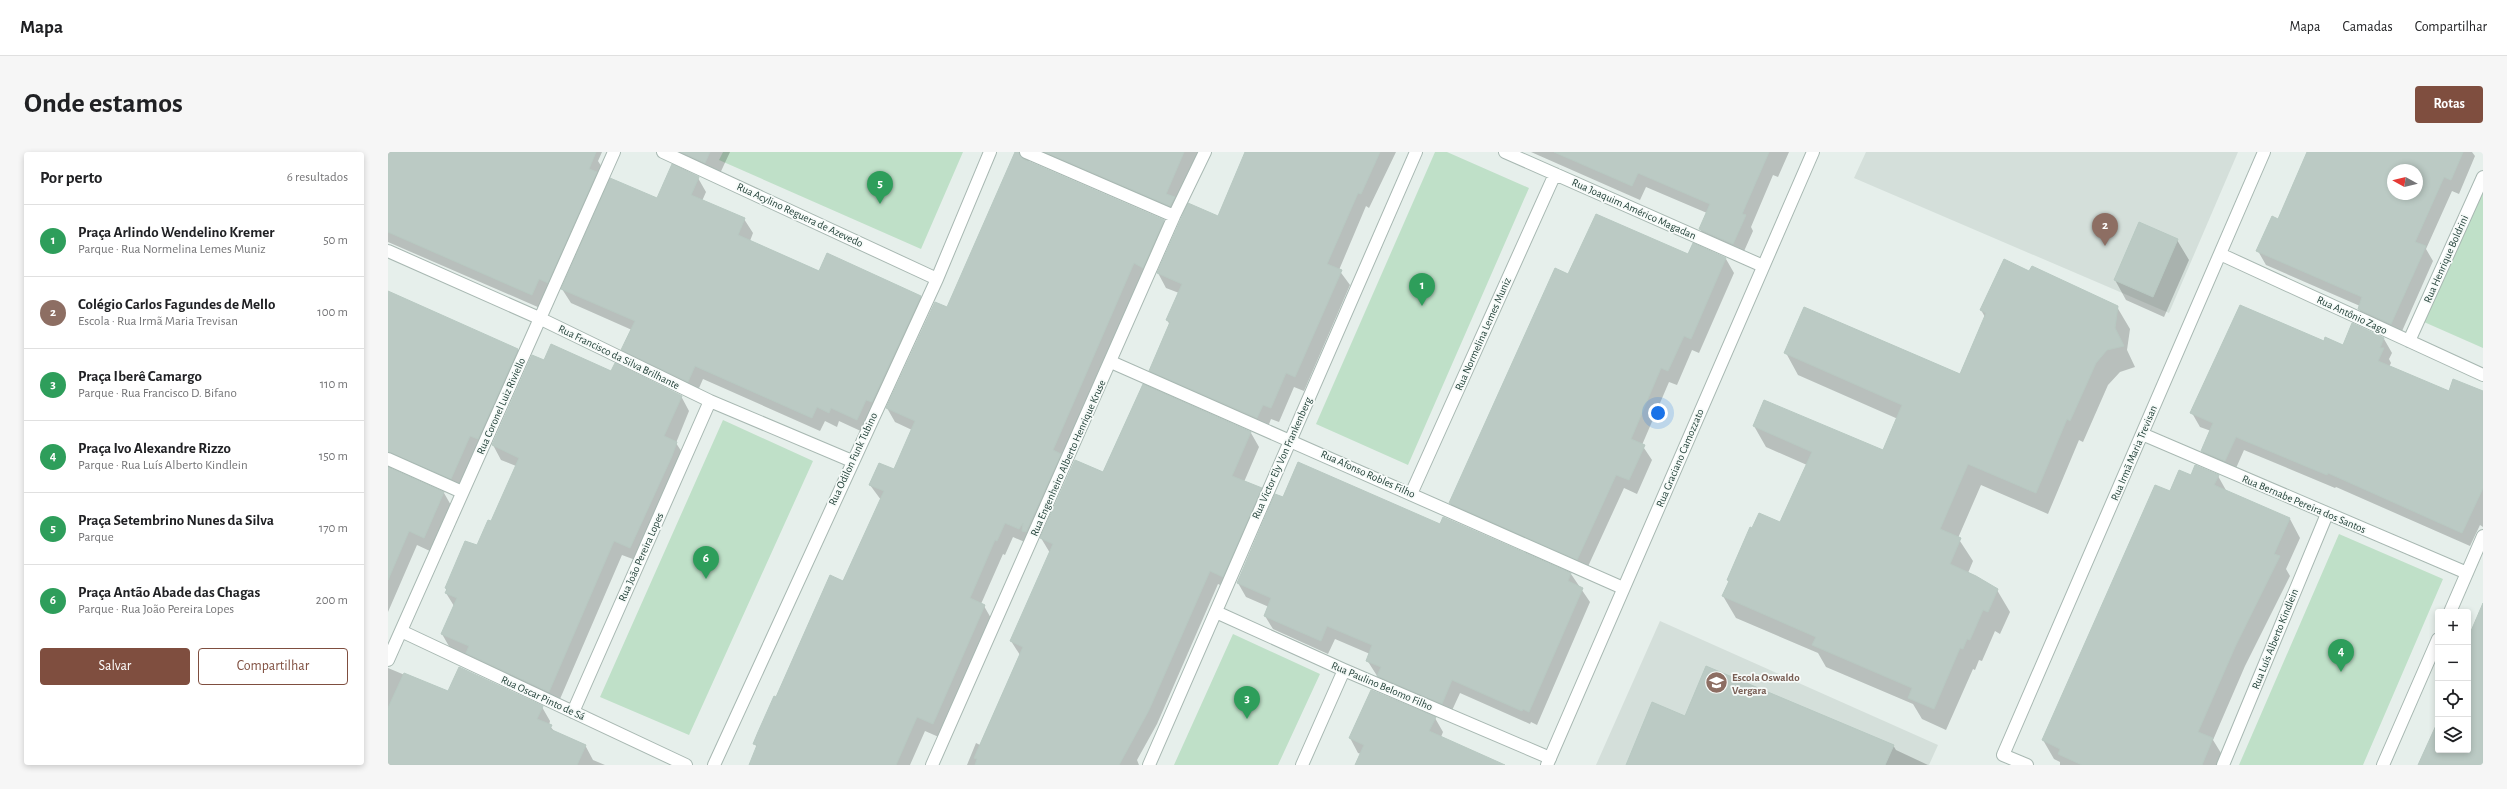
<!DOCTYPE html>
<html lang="pt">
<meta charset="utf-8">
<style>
:root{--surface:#fff;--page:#f6f6f6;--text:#202124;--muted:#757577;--line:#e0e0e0;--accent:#7f4e3f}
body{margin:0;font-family:"Alegreya Sans",sans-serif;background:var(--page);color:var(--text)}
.controls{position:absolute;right:12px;bottom:12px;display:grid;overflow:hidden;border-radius:4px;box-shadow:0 2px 6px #0003}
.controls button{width:36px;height:36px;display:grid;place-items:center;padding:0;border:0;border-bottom:1px solid var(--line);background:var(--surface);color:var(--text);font:20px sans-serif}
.compass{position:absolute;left:1999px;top:12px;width:36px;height:36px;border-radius:50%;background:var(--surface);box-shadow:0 2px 6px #0003;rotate:278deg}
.you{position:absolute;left:1270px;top:261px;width:14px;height:14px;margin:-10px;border:3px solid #fff;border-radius:50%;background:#1a73e8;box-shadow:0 0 0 6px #1a73e833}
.badge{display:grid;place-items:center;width:26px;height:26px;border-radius:50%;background:var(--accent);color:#fff;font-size:13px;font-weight:700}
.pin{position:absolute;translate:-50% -33px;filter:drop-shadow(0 1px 2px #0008)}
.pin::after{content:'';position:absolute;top:21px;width:14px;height:12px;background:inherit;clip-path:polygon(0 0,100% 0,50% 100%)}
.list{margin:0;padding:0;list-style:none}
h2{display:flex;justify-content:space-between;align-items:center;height:52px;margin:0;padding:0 16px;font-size:17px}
h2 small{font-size:13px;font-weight:400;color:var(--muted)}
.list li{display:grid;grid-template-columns:26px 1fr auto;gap:12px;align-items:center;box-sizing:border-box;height:72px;padding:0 16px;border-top:1px solid var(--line)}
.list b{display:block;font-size:15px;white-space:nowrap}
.list p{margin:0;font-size:13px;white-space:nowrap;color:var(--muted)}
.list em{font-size:13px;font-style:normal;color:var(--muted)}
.actions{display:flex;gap:8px;padding:12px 16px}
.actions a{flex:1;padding:9px 0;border:1px solid var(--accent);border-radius:4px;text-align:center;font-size:14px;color:var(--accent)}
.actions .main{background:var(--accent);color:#fff}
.icon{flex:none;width:22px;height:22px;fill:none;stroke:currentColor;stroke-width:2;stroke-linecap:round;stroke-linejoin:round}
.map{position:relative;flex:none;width:2095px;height:613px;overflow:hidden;border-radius:4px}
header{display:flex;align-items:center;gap:24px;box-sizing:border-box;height:56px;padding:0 20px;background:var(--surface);border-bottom:1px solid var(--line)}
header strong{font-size:19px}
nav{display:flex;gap:22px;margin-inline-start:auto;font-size:14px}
.intro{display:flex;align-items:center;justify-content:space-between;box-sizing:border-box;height:96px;padding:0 24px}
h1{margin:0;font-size:28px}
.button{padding:10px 18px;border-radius:4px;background:var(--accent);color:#fff;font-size:14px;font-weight:700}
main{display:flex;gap:24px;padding:0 24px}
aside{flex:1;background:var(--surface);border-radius:4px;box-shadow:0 2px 6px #0003}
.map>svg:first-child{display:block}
.built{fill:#d4dfda}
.green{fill:#bfe0c8}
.shadow{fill:#0003;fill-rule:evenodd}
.building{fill:#bbcac4;stroke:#b8c9c2;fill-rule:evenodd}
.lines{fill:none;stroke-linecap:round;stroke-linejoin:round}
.minor-casing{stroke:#a8b8b2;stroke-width:14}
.tertiary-casing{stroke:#a8b8b2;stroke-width:14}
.minor{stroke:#fff;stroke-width:12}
.tertiary{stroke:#fff;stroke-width:12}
.labels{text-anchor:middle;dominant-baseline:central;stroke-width:3.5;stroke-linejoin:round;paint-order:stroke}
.street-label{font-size:11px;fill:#24423a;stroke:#f7fbf9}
.education-label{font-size:11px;font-weight:bold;fill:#785e54;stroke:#f7fbf9;text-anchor:start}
</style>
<header>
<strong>Mapa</strong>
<nav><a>Mapa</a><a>Camadas</a><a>Compartilhar</a></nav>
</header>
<div class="intro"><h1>Onde estamos</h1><a class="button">Rotas</a></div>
<main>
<aside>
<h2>Por perto<small>6 resultados</small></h2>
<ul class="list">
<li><span class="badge" style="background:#2e9e5b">1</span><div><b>Praça Arlindo Wendelino Kremer</b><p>Parque · Rua Normelina Lemes Muniz</p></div><em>50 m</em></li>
<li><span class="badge" style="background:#8d6e63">2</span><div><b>Colégio Carlos Fagundes de Mello</b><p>Escola · Rua Irmã Maria Trevisan</p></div><em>100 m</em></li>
<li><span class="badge" style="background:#2e9e5b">3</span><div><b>Praça Iberê Camargo</b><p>Parque · Rua Francisco D. Bifano</p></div><em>110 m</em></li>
<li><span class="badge" style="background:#2e9e5b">4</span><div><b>Praça Ivo Alexandre Rizzo</b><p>Parque · Rua Luís Alberto Kindlein</p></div><em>150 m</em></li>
<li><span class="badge" style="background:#2e9e5b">5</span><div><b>Praça Setembrino Nunes da Silva</b><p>Parque</p></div><em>170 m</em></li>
<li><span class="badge" style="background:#2e9e5b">6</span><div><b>Praça Antão Abade das Chagas</b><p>Parque · Rua João Pereira Lopes</p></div><em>200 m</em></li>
</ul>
<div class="actions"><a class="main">Salvar</a><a>Compartilhar</a></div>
</aside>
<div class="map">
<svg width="2095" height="613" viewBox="0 0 2095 613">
<rect width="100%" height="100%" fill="#e6efeb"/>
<!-- built -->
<path class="built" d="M1478,0H1850L1781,161L1466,26Z
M1272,469L1550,593L1541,613H1208Z"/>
<!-- green -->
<path class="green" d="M335,0H575L533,97L331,8Z
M1047,0H1059L1141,36L1020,313L928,272Z
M2095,31V196L2036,170Z
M335,268L425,309L301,583L212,545Z
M1951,382L2055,427L1975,613H1851Z
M845,482L932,522L890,613H786Z"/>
<!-- shadow -->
<path class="shadow" d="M0,0H214L210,9L215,17L152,156L0,90Z
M289,0H342L328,30Z
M628,0H810L788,50L794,60L642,8L640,10L775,69L783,83L639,391L625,385L617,403L615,402L593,452L596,454L604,468L553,586L537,579L522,613H362L369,596L367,592L389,546L455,430L493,348L482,333L506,319L524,278L507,270L499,256L559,157Z
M858,0H1008L981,56L978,54L951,118L962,133L916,239L906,235L891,270L883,267L878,280L770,233L762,219L782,173L779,168L791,141L778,136L770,121L830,65Z
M1143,0H1401L1390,25L1385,23L1363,75L1365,79L1353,106L1320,92L1312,77L1319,61L1258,35L1252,48Z
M1920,0H2084L2087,4L2071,42L2064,39L2038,97L2045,109L2011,186L1979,171L1971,157L1972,154L1878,113L1870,99L1890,68ZM2005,18H2029V42H2005Z
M310,26L318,40L314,49L356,67L365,81L362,89L432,120L532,144L541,159L477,281L451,269L449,275L437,269L432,279L315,227L308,243L243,212L234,198L244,178L183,151L174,137L269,48Z
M1789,88L1801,108L1776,165L1738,148L1727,128Z
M1305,92L1338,107L1346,121L1311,201L1304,198L1289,233L1281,230L1254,293L1264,308L1249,342L1236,336L1197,421L1070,365L1062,351L1180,123L1300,103Z
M1642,120L1729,155L1742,177L1739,198L1747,215L1732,220L1720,233L1695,290L1691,288L1660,362L1593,333L1570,386L1585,409L1580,421L1609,438L1622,460L1612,482L1607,479L1594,509L1591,508L1587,518L1585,517L1558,578L1534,567L1525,552L1438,515L1430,501L1348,466L1335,444L1341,430L1340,428L1365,377L1393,371L1419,313L1378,295L1366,274L1496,299L1510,267L1410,223L1398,201L1573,223L1597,165L1593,158Z
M0,141L130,198L138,212L71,340L7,314L2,317L56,341L64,355L44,400L29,393L0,460Z
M1996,187L2004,201L2001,207L2003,211L2001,215L2061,240L2095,245V375L2092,373L2082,394L1948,335L1947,336L1856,298L1845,323L1822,313L1814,299L1823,279L1812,275L1804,261L1936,190L1956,194Z
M144,204L156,209L224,220L293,244L301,259L288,291L297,305L250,409L234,403L169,554L62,496L54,482L66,454L58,441V435L90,395L104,370L128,314L113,308L105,293Z
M755,234L863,281L871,295L856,330L873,337L881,351L843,438L830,432L769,572L749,608L751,613H579L588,591L592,593L632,503L623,489L662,401L653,386L716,321Z
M1804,324H1830L1839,340L1902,367L1912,386L1898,417L1902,424L1857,514L1825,588L1836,606L1833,613H1672V610L1666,607L1655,588L1782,341Z
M896,346L1052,374L1183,422L1202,450L1149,573L1143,570L1142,572L1072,541L1061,565L998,538L979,508L982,502L947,487L940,502L885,477L877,464L881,455L858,445L850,431Z
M0,516L60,541L154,555L162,569L161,573L167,580L197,593L205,608L217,613H0Z
M984,539L1047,566L1055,580L1053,585L1107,613H969L973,602L970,601L962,586Z
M1298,565L1505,593L1508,598L1540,613H1239Z"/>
<!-- building -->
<path class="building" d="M0,0H208L201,17L209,20L160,131L151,127L144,143L0,80Z
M293,0H322L317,11Z
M627,0H631L635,7L776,68L755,116L746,111L665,298L673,302L638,380L634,379L635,371L631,377L617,371L609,389L607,388L582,446L597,453L545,572L529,565L508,613H361L369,593L365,592L370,580L386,544L388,545L442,423L455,429L496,339L481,333L491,311L506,317L527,269L498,256L547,150L559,155Z
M657,0H796L778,42L787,45L782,54Z
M857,0H992L973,42L970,41L939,112L954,118L907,225L898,221L883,256L875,253L869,266L761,219L782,170L778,168L794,132L769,121L800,51L830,64Z
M1166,0H1381L1354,62L1358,63L1345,92L1311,77L1322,52L1250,21L1244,34Z
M1919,0H2075L2063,28L2056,25L2027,90L2038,94L2003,172L1970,157L1974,145L1868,99L1884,64L1890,67ZM2005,18H2029V42H2005Z
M284,12L311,25L303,43L357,66L350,83L431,119L439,101L533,144L484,250L478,248L469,268L443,256L441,261L429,255L424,266L307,214L300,230L233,198L247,169L173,137L222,26L269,46Z
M1208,62L1300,102L1305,91L1338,106L1303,187L1296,184L1280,219L1273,216L1243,287L1257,293L1241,328L1228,323L1189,408L1061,351L1167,116L1180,122Z
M1751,70L1790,87L1765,145L1726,128Z
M1616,107L1641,119L1644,114L1730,154L1727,176L1736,194L1719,198L1708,211L1682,269L1679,267L1648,341L1580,312L1552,377L1573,386L1562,412L1588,424L1610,437L1600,460L1595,458L1582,488L1579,487L1575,497L1572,496L1546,557L1520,546L1524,536L1424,493L1428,485L1334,444L1341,429L1339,428L1362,375L1364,376L1371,361L1392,370L1424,300L1365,274L1376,248L1495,298L1514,253L1396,201L1416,155L1572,222L1598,161L1592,158Z
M0,139L130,197L90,287L82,284L63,327L0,300Z
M1852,153L1936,189L1937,185L1955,193L1964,171L1996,186L1992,196H1996L1990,209L2061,239L2065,227L2095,239V336L2074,381L1940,321L1939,323L1848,285L1837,309L1813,299L1825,271L1802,261Z
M163,192L223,219L227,211L294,244L276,284L289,290L284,304L242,396L226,389L161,540L78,501L81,494L53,482L69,446L57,441L59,437L57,436L77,389L89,393L100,368L103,369L131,306L104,293L144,203L156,208Z
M755,232L863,280L844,324L874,336L835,425L822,419L761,558L731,613H587L589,607L586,606L635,495L622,489L665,392L652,386L687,308L715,320Z
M910,310L1052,372L1055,365L1183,421L1180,429L1195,436L1141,560L1135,557L1134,559L1064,528L1054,552L989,524L993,515L978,509L984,493L939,474L933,489L876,464L883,446L849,431L887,342L895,345Z
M1807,313L1831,323L1826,333L1902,366L1886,402L1892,404L1847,495L1810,580L1825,586L1814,613H1694L1670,602L1672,597L1654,588L1767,333L1782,339L1791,318L1803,323Z
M0,315L56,340L36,386L21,379L0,428Z
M2095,451V613H2030L2050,569V598H2080V486Z
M1318,514L1506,593L1497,613H1238L1264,550L1297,564Z
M71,515L155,554L149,567L164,573L162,577L198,593L189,613H0V556L16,521L60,539Z
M983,538L1048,565L1041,579L1117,613H967L976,593L961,586Z"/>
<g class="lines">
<defs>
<path id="minor" d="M275,0L549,127
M638,0L786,64
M1117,0L1375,114
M0,99L151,166L322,249L464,309
M1832,102L2095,223
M2021,189L2095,25
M723,210L1235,436
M1754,282L2079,421
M0,307L74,340
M1023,342L1167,22
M828,460L956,518L1162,606
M2062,460L2095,384
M13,479L298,613
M0,508L226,0
M185,560L322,249
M326,613L549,127L602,0
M544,613L786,64L817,0
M761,613L1028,0
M914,613L956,518
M1639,613L1615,603L1876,0
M1835,613L1939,362
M1995,613L2050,487"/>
<path id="tertiary" d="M1159,613L1425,0"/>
</defs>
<!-- minor casing -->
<use href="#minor" class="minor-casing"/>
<!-- tertiary casing -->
<use href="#tertiary" class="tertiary-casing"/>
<!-- minor -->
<use href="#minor" class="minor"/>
<!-- tertiary -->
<use href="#tertiary" class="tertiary"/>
</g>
<!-- icons -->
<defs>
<symbol id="school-disc" viewBox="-11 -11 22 22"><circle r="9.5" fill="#8d6e63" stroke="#f7fbf9"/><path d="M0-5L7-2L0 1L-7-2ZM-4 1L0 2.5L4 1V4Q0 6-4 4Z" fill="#fff"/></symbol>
</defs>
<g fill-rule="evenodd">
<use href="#school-disc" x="1316" y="518" width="25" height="25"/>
</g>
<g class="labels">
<!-- street labels -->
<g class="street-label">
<text transform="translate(1246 57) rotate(24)">Rua Joaquim Américo Magadan</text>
<text transform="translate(412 63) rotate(25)">Rua Acylino Reguera de Azevedo</text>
<text transform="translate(2058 107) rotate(-66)">Rua Henrique Boldrini</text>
<text transform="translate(1964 163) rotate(25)">Rua Antônio Zago</text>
<text transform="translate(1095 182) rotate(-66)">Rua Normelina Lemes Muniz</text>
<text transform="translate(231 205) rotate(26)">Rua Francisco da Silva Brilhante</text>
<text transform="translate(113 254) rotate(-66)">Rua Coronel Luiz Riviello</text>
<text transform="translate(1746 301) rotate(-67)">Rua Irmã Maria Trevisan</text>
<text transform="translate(680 306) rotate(-66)">Rua Engenheiro Alberto Henrique Kruse</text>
<text transform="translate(894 306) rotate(-66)">Rua Victor Ely Von Frankenberg</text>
<text transform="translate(1292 306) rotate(-67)">Rua Graciano Camozzato</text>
<text transform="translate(465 307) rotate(-65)">Rua Odilon Funk Tubino</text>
<text transform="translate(980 322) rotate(24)">Rua Afonso Robles Filho</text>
<text transform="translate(1916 352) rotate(23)">Rua Bernabe Pereira dos Santos</text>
<text transform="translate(253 405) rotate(-66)">Rua João Pereira Lopes</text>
<text transform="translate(1887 487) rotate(-68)">Rua Luís Alberto Kindlein</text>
<text transform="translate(994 534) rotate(23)">Rua Paulino Belomo Filho</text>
<text transform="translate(155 546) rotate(25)">Rua Oscar Pinto de Sá</text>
</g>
<!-- education labels -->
<g class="education-label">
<text x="1344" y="525">Escola Oswaldo<tspan x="1344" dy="13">Vergara</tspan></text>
</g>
</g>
</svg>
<div class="controls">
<button>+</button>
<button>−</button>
<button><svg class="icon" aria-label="locate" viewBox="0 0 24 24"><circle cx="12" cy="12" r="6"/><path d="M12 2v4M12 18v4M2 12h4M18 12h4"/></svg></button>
<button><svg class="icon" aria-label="layers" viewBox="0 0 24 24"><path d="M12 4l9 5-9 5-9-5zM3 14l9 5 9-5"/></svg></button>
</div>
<svg class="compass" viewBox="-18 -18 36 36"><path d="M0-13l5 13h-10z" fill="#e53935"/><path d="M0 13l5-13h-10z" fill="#757577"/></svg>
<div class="you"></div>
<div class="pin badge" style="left:1034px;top:154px;background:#2e9e5b">1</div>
<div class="pin badge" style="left:1717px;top:94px;background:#8d6e63">2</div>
<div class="pin badge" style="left:859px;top:567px;background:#2e9e5b">3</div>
<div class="pin badge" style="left:1953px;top:520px;background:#2e9e5b">4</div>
<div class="pin badge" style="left:492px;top:52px;background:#2e9e5b">5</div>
<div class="pin badge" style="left:318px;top:427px;background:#2e9e5b">6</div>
</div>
</main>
